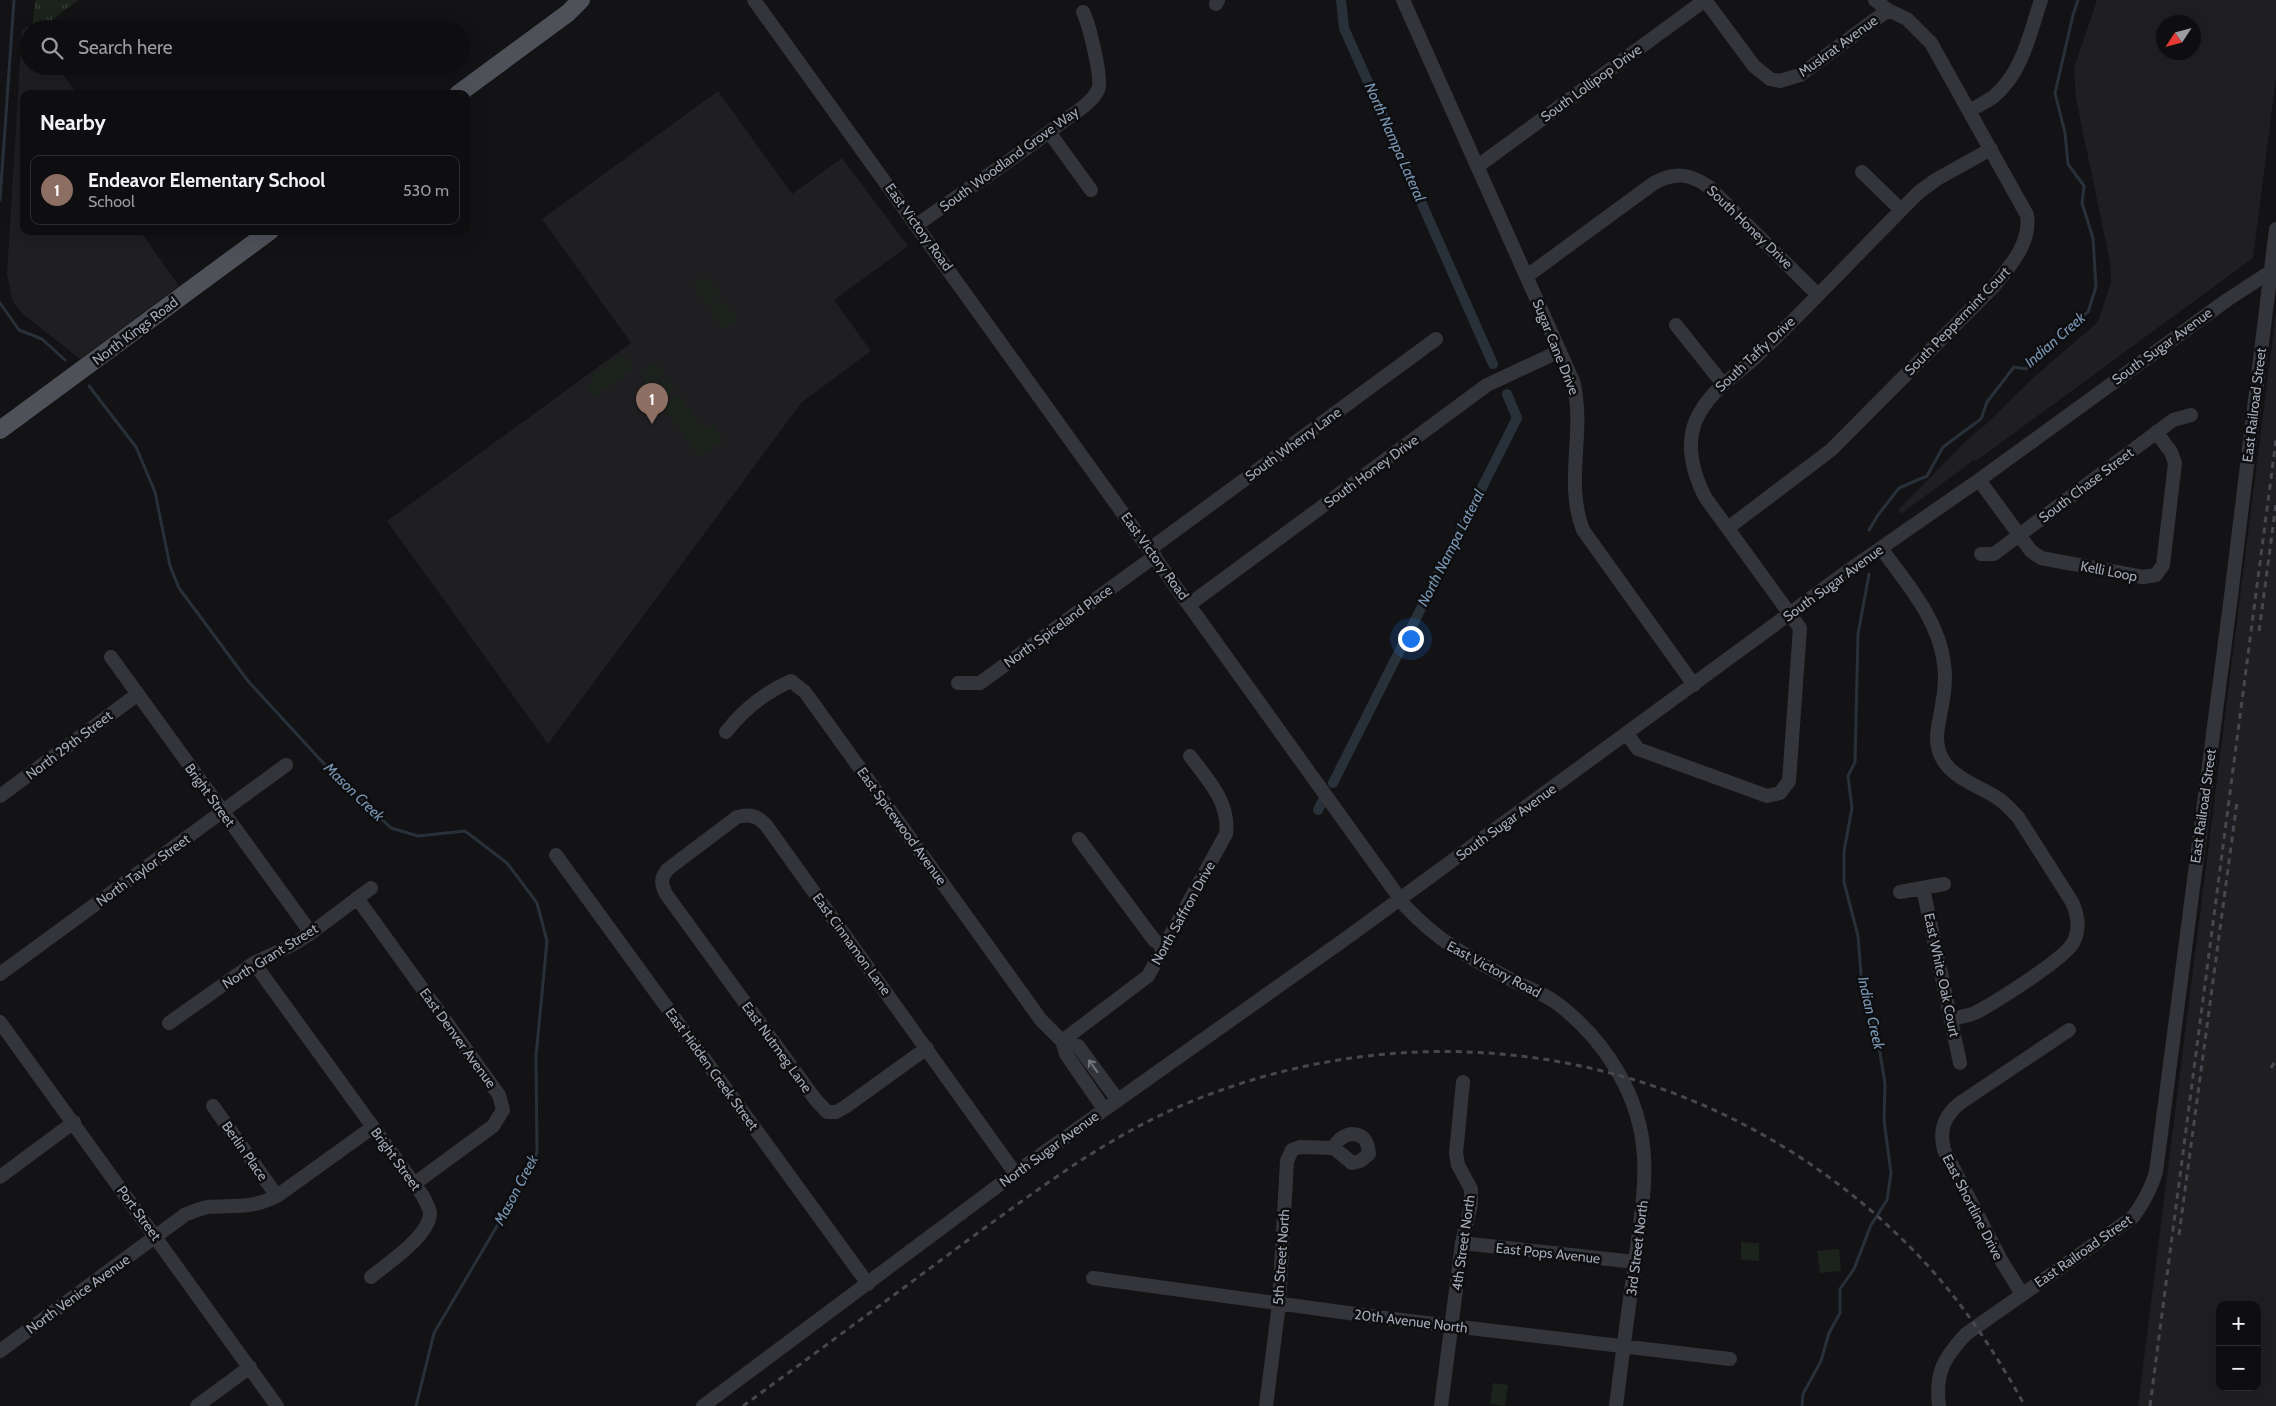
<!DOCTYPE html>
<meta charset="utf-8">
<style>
:root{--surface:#0e0e10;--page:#1c1c1e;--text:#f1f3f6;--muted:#9b9c9f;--line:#2e2e30;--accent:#fdba23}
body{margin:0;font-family:Cabin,sans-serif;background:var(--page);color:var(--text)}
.controls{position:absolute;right:15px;bottom:15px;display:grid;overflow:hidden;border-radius:10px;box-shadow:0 5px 20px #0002}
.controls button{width:45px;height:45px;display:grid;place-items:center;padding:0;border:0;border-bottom:1px solid var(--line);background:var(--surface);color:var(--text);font:25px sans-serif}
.compass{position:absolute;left:2156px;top:15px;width:45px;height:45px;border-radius:50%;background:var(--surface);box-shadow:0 5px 20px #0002;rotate:234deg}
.you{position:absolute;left:1410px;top:638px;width:18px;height:18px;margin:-12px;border:4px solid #fff;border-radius:50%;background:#1a73e8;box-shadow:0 0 0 8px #1a73e833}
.badge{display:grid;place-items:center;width:32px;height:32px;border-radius:50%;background:var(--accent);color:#fff;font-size:16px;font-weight:700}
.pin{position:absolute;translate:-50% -41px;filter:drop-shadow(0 1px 2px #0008)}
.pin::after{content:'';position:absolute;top:26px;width:18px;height:15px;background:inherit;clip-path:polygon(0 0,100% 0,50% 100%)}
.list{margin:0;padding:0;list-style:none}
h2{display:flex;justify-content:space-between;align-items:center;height:65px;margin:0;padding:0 20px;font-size:21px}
h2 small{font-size:16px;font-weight:400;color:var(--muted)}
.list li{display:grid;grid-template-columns:32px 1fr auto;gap:15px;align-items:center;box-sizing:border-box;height:70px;margin:0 10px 10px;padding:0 10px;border:1px solid var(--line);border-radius:10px}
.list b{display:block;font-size:19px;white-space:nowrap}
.list p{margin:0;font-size:16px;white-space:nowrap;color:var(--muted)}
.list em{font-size:16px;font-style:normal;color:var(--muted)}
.icon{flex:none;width:28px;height:28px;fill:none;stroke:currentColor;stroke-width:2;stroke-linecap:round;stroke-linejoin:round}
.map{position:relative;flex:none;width:2276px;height:1406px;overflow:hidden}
.search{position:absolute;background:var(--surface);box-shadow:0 5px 20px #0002;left:20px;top:20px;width:450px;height:55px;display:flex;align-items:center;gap:12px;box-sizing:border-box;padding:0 18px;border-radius:28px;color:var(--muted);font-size:19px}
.panel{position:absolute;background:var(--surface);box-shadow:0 5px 20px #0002;left:20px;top:90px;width:450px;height:145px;border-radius:10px}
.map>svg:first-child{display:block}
.built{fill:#1f1f22;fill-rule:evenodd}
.grass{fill:url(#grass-tufts)}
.park{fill:#1b231c}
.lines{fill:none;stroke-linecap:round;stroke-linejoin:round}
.stream{stroke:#283139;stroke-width:3}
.canal{stroke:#283139;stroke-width:10}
.minor{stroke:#34353a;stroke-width:14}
.major{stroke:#4f5159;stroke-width:18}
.rail{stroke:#47484f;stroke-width:3;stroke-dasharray:6 5;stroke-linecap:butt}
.oneway{stroke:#72757e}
.labels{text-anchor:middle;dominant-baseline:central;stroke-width:5;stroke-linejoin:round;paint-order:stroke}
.street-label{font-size:14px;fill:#a4a9b6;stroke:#0e0e10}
.water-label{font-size:15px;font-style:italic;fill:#7896b4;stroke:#0e0e10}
</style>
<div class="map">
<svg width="2276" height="1406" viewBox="0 0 2276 1406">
<defs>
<pattern id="grass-tufts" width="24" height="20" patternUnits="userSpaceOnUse" patternTransform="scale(1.25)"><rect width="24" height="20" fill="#1b231c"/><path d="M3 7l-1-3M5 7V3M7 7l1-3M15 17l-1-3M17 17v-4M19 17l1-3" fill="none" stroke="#39403b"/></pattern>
</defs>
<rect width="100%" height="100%" fill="#131315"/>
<!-- built -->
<path class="built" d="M2097,0H2276V78L2253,258L1976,461L1974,460L1901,514L1898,510L1970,437L1986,424L2034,377L2098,322L2111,282L2110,262L2076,99L2074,68ZM2164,22H2194V52H2164Z
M28,26L30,29H29V66H57L77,94H24V231H140L179,286L80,359L24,315L13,302L7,274L22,30Z
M718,91L792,194L842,158L908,246L834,300L871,351L802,402L548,744L387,521L631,343L542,219Z
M2276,312V1406H2138ZM2220,1305H2257V1387H2220Z"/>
<!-- grass -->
<path class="grass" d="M35,0H78L40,29H32Z"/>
<!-- park -->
<path class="park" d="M707,277L720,294L718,299L708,305L705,304L693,286L702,278Z
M719,301L725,302L737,318L735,322L726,328L722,327L710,311L712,306Z
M623,354L634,369L594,396L587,386L594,381L591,376Z
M655,362L664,374L648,386L640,374Z
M666,378L675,390L660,401L651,390Z
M678,394L704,430L712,424L723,440L700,457L662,405Z
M1741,1242L1759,1243V1261L1741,1260Z
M1839,1249L1841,1271L1820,1273L1817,1251Z
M1493,1383L1508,1385L1505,1406L1490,1404Z"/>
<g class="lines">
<!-- stream -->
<path class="stream" d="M0,200L14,0
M0,303L19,330L42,339L65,360
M89,386L136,447L155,492L170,566L179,588L248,681L327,767L391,828L418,836L465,831L507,863L537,903L547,941L536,1056L537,1152L530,1170L434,1333L416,1406
M1869,530L1878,515L1899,488L1927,476L1943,447L1981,419L1987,402L2014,367L2026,369L2063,330L2088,312L2096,287L2093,238L2082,203L2084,186L2068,164L2065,133L2055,93L2073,15L2078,0
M1802,1406L1803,1394L1821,1361L1829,1333L1840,1313V1289L1854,1269L1871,1225L1887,1200L1891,1173L1884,1120L1885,1084L1878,1040L1862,987L1858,936L1844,882V851L1852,808L1848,776L1855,762L1858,634L1869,574"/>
<!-- canal -->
<path class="canal" d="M1341,0L1344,28L1493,364
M1333,783L1517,418L1507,394
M1318,810L1322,802"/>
<!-- minor -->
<path class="minor" d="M754,0L1406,907C1441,944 1470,958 1514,981C1528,988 1545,994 1558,1004C1605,1040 1641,1096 1644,1157C1646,1193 1639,1228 1635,1263C1628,1311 1622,1358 1616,1406
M1403,0L1573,381C1586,432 1564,481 1583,530L1694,685
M1705,0L1754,66L1770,79L1780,81L1800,75L1888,10
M1216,4L1218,0
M1970,111C1977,106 1986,102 1993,97C2022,74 2030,33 2041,0
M1049,132L1091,190
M1478,166L1705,0
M1862,172L1901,210
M917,225C965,190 1014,159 1061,123C1073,114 1091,104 1098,90C1103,80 1089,24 1083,12
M1527,276L1654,183C1674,172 1690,173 1709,187L1817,294
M1676,325L1723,384
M1979,480L2031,551L2041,558L2143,577L2156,575L2163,565L2175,463L2171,452L2156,432
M1728,528L1831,450L1994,286C2011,265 2031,243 2027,215L1931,43L1907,19L1888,10L1875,0
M1881,548C1906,583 1939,619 1944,664C1946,678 1945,691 1942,705C1939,725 1932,741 1943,760C1954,779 1981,787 1999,799C2006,804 2012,811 2018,817L2072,902C2078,915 2080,930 2073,943C2063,960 1997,1001 1977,1012C1969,1016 1959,1017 1951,1019
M1150,549L1436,339
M1981,554H1994L2173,420L2191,415
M1190,604L1487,385L1560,351
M111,657L311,933
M958,683H980L1155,556
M726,732C743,710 766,692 791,681L805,692L1041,1020L1062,1041L1078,1046L1117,1099
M1627,734L1638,749L1767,796L1780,793L1789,781L1800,628L1705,497C1693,473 1685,446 1696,420C1711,388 1734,378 1758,355C1813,302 1865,246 1919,192L1937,179L1991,149
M0,796L138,694
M1079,839L1154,940L1165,947
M556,855L868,1284
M1923,888L1960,1063
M1900,892L1944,884
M357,898L499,1095L503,1110L493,1126L414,1184
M254,963L423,1196C425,1201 430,1208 430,1214C428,1237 388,1263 371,1277
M0,974L286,765
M0,1022L277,1406
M169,1023L254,963L292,945L311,933L371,888
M1062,1041L1148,976L1226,834C1230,802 1208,780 1190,756
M1062,1041L1066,1054L1104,1109
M927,1048L845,1107L836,1112H827L815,1099L666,894C661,884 660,878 668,869L737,817C750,814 756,815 766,825L1015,1173
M213,1106L277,1196
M1351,1134C1364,1134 1368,1141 1369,1154L1360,1161L1352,1163L1334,1148C1337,1140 1342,1136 1351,1134Z
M0,1177L74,1122
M1462,1243L1635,1262
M1093,1278L1385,1318L1730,1359
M2022,1294L2002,1262L1944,1150C1939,1130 1944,1116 1960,1103L2069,1030
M0,1351L186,1214C193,1212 201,1208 208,1207C235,1205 251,1209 277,1196L373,1127
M197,1406L250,1367
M703,1406L1015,1173L1348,937L1852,568L1979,480L2227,300L2270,272
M1266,1406L1279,1304L1287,1161L1292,1150L1300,1147L1334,1148
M1441,1406L1462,1243L1471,1204V1189L1458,1165L1456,1153L1463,1082
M1939,1406C1935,1372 1944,1358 1966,1334L2133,1217C2144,1202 2151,1189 2156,1172L2231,596L2276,229"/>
<!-- major -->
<path class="major" d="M458,94L568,13L581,0
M0,430L270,231"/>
<!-- rail -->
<path class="rail" d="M2259,631L2276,504
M2271,1068L2276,1060
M2179,1235L2237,802
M743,1406C817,1352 890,1298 964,1243C1036,1191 1107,1136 1190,1102C1441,999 1724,1056 1914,1251C1959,1297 1994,1350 2025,1406
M2150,1406L2276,440"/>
</g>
<!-- one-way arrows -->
<defs><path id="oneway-shaft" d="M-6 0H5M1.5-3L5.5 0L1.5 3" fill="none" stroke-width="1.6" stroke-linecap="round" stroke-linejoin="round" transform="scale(1.25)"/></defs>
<use class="oneway" href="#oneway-shaft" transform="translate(1093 1066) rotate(-126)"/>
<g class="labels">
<!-- street labels -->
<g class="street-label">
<text transform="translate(1838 46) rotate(-36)">Muskrat Avenue</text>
<text transform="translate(1591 83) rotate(-36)">South Lollipop Drive</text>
<text transform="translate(1009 159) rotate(-36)">South Woodland Grove Way</text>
<text transform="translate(919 227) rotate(54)">East Victory Road</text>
<text transform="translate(1750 227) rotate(44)">South Honey Drive</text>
<text transform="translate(1957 321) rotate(-46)">South Peppermint Court</text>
<text transform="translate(135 331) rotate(-37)">North Kings Road</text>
<text transform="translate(2162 346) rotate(-36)">South Sugar Avenue</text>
<text transform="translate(1556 347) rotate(68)">Sugar Cane Drive</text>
<text transform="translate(1755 354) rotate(-43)">South Taffy Drive</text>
<text transform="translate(2254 405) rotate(-83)">East Railroad Street</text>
<text transform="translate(1293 444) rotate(-36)">South Wherry Lane</text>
<text transform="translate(1371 471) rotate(-36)">South Honey Drive</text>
<text transform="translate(2086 485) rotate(-37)">South Chase Street</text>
<text transform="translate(1155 556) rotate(54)">East Victory Road</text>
<text transform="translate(2109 571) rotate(11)">Kelli Loop</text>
<text transform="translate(1833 583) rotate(-36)">South Sugar Avenue</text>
<text transform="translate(1058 626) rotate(-36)">North Spiceland Place</text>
<text transform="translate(69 745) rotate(-37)">North 29th Street</text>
<text transform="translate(210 795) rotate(54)">Bright Street</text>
<text transform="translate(2203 806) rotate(-82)">East Railroad Street</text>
<text transform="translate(1506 822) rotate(-36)">South Sugar Avenue</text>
<text transform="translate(902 826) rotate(54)">East Spicewood Avenue</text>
<text transform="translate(143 870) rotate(-36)">North Taylor Street</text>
<text transform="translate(1183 913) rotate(-61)">North Saffron Drive</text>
<text transform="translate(852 944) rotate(54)">East Cinnamon Lane</text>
<text transform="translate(270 956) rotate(-32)">North Grant Street</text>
<text transform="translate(1494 969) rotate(28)">East Victory Road</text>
<text transform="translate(1942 975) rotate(78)">East White Oak Court</text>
<text transform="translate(458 1038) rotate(54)">East Denver Avenue</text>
<text transform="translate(777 1047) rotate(54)">East Nutmeg Lane</text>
<text transform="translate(712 1069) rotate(54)">East Hidden Creek Street</text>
<text transform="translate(1049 1149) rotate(-36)">North Sugar Avenue</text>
<text transform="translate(245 1151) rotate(55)">Berlin Place</text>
<text transform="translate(396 1159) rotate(54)">Bright Street</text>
<text transform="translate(1973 1207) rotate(63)">East Shortline Drive</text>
<text transform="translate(139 1213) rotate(54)">Port Street</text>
<text transform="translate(1463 1243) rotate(-82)">4th Street North</text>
<text transform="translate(1637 1248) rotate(-83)">3rd Street North</text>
<text transform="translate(2083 1251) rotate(-35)">East Railroad Street</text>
<text transform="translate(1548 1253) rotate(6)">East Pops Avenue</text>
<text transform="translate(1281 1257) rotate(-86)">5th Street North</text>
<text transform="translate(78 1294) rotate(-36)">North Venice Avenue</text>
<text transform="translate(1411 1321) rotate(7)">20th Avenue North</text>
</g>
<!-- water labels -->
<g class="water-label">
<text transform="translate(1395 142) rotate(66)">North Nampa Lateral</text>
<text transform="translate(2055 340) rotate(-41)">Indian Creek</text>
<text transform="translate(1451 548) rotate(-63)">North Nampa Lateral</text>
<text transform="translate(354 792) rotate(44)">Mason Creek</text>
<text transform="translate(1871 1013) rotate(77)">Indian Creek</text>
<text transform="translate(516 1190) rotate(-62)">Mason Creek</text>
</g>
</g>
</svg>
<div class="controls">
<button>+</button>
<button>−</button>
</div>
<svg class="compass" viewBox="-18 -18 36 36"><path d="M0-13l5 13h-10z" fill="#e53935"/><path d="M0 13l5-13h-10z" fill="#9b9c9f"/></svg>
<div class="you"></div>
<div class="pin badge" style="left:652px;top:424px;background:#8d6e63">1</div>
<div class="search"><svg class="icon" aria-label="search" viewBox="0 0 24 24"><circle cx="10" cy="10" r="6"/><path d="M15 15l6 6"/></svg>Search here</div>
<section class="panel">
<h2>Nearby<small></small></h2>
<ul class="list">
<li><span class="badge" style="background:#8d6e63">1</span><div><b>Endeavor Elementary School</b><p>School</p></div><em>530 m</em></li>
</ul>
</section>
</div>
